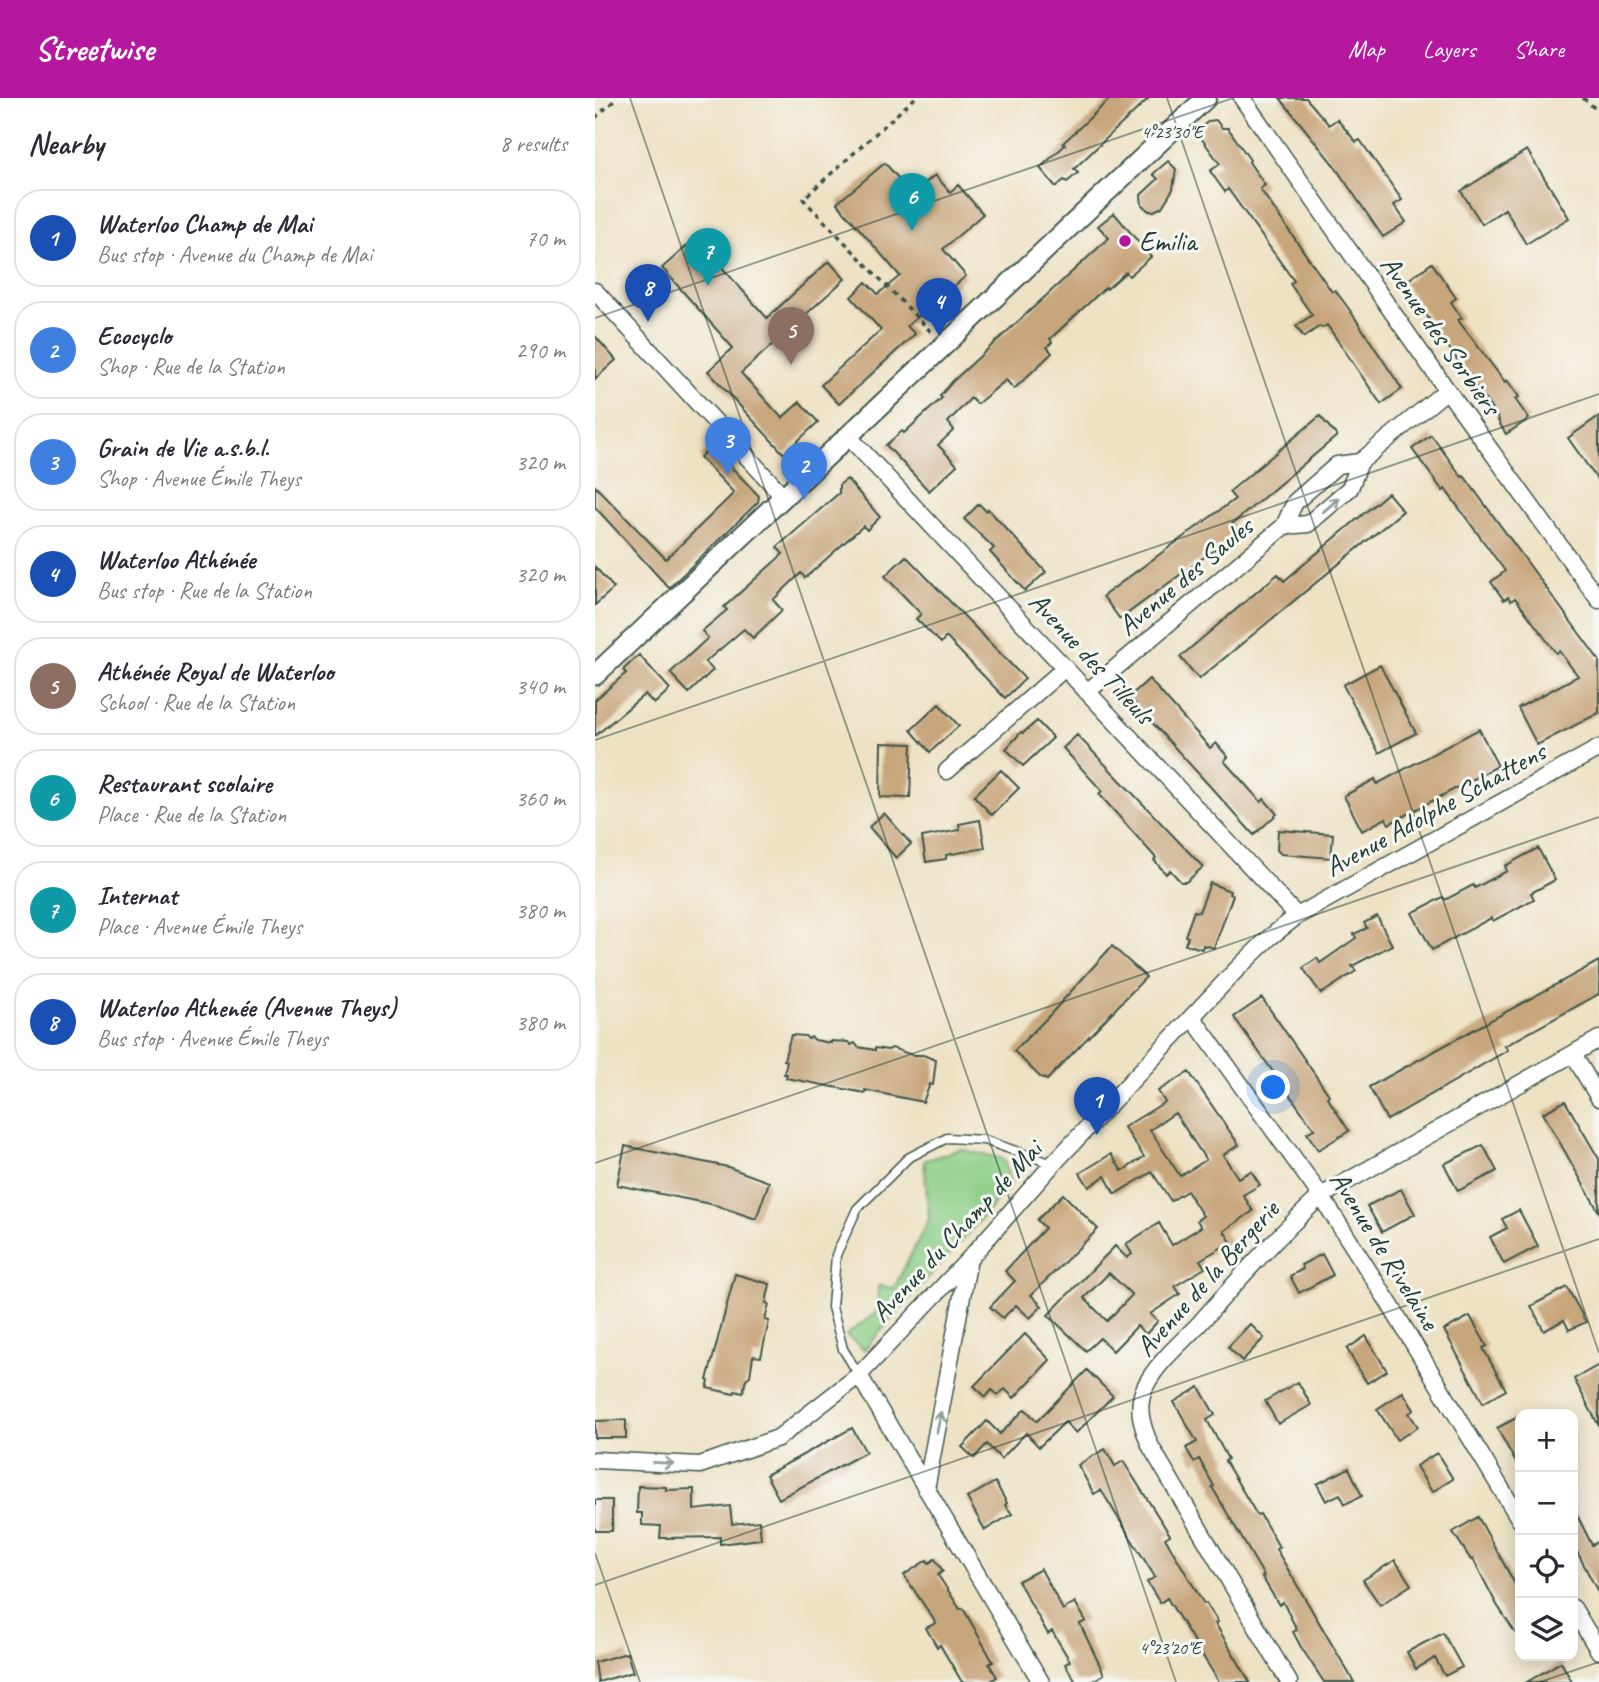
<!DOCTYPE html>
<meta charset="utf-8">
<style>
:root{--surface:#fff;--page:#f7f7f7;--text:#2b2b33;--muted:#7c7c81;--line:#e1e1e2;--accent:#b5179e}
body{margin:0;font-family:Caveat,sans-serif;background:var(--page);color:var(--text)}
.controls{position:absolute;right:21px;bottom:21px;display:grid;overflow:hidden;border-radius:14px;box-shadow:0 4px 18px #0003}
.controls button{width:63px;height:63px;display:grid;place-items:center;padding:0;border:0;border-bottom:2px solid var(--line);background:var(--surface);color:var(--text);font:35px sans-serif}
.you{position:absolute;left:679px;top:990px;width:24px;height:24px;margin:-18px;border:5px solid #fff;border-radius:50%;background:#1a73e8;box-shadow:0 0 0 10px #1a73e833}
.badge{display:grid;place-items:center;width:46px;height:46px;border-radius:50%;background:var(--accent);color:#fff;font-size:23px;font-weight:700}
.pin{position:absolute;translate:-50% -58px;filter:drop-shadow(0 2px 4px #0008)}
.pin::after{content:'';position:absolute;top:37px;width:24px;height:21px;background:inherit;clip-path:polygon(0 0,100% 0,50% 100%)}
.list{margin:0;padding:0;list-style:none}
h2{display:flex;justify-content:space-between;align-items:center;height:91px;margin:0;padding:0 28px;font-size:30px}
h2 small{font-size:23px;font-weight:400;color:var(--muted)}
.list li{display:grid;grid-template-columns:46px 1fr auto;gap:21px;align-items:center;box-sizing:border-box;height:98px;margin:0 14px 14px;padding:0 14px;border:2px solid var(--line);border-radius:28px}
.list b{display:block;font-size:26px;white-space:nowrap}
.list p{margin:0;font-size:23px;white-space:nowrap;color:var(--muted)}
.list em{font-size:23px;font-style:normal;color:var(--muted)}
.icon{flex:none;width:38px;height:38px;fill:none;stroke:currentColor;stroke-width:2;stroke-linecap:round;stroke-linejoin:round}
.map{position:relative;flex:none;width:1004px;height:1584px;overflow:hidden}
header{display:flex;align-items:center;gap:42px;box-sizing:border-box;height:98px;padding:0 35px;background:var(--accent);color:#fff}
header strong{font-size:33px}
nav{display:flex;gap:38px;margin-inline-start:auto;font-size:24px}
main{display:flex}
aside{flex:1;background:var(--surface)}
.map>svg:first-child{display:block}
.green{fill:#8cce86;stroke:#56865d;stroke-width:2}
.building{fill:#c8a67b;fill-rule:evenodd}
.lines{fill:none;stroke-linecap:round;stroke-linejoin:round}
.service-casing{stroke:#3e564a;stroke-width:11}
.minor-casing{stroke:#3e564a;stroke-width:19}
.tertiary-casing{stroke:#3e564a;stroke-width:23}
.path{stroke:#3e564a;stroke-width:3.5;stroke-dasharray:5 5;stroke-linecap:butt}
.service{stroke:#fff;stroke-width:8}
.minor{stroke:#fff;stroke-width:16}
.tertiary{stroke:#fff;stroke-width:19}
.oneway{stroke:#8f9e9a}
.ticks{fill:none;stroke:#1f3d34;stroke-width:2;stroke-opacity:0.45}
.poi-dot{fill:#b5179e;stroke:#f6f6f2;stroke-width:2.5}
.labels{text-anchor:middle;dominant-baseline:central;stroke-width:6;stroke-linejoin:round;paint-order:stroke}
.poi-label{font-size:28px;fill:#1f3d34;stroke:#f6f6f2;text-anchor:start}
.street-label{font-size:28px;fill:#1f3d34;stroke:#f6f6f2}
.ticks-label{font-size:18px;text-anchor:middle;fill:#1f3d34;stroke:#f6f6f2;stroke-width:6;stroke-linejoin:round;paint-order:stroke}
</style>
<header>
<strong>Streetwise</strong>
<nav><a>Map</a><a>Layers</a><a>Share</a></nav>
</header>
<main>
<aside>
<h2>Nearby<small>8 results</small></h2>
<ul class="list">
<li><span class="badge" style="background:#1a4fb4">1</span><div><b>Waterloo Champ de Mai</b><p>Bus stop · Avenue du Champ de Mai</p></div><em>70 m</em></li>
<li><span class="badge" style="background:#3f7fe0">2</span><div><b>Ecocyclo</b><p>Shop · Rue de la Station</p></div><em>290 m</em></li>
<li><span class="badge" style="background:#3f7fe0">3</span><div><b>Grain de Vie a.s.b.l.</b><p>Shop · Avenue Émile Theys</p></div><em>320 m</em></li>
<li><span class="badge" style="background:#1a4fb4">4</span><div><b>Waterloo Athénée</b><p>Bus stop · Rue de la Station</p></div><em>320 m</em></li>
<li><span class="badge" style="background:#8d6e63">5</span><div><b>Athénée Royal de Waterloo</b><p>School · Rue de la Station</p></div><em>340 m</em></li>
<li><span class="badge" style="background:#0f9aa8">6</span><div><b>Restaurant scolaire</b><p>Place · Rue de la Station</p></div><em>360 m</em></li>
<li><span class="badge" style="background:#0f9aa8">7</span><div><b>Internat</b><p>Place · Avenue Émile Theys</p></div><em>380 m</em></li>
<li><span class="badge" style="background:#1a4fb4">8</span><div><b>Waterloo Athenée (Avenue Theys)</b><p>Bus stop · Avenue Émile Theys</p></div><em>380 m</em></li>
</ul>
</aside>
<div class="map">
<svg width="1004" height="1584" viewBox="0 0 1004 1584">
<rect width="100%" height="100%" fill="#f6f6f2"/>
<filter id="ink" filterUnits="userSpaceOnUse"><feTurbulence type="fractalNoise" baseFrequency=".0143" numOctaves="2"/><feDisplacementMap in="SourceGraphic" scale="14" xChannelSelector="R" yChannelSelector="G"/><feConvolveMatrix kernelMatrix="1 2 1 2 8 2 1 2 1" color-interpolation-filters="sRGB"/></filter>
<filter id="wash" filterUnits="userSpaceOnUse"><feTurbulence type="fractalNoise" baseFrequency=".00686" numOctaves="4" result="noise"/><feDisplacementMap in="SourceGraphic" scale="28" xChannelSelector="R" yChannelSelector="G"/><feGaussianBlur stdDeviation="1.57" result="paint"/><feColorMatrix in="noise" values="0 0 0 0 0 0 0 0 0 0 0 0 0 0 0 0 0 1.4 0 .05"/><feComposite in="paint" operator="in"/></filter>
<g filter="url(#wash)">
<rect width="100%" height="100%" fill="#eee2c5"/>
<!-- green -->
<path class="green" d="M365,1051L409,1061L416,1087L269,1252L251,1237L282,1214L283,1188L299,1190L334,1121L329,1063Z"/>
<g id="blocks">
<!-- building -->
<path class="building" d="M516,0H554L479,71L483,75L472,84L469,82L461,89L445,70L470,47L468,45Z
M685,0H711L734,27L742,21L761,44L765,42L807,102L799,107L811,124L788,139L738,66Z
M621,22L627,30H633L655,62L654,64L670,87L665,91L737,194L740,192L754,211L807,291L786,306L732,227L727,230L725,228L709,239L701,228L717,217L695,186L699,183L633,91L630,94L615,73L625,66L601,33L614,23Z
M932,52L974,120L931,146L910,111L887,126L866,93Z
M573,63L581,71L578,91L567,109L559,113H554L547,107L546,97L563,81L558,76Z
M290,65L317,96L340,77L355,94L363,87L388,116L348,151L371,178L312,228L320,236L244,306L226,287L286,232L256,199L271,184L283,196L305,178L242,105Z
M519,115L556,159L534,178L531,174L512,191L511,189L455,241L457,244L452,249L457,255L419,291L411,282L382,306L376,300L353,324L359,332L343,347L362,367L334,393L291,347L307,333L309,335L347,300L345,298L358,283L514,140L503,128Z
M101,140L172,220L234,163L250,181L146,275L187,320L205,304L223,324L189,356L113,273L138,250L67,170Z
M837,165L861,200L856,204L867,220L863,222L910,284L912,282L924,299L920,301L934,321L911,336L903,323L904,322L809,185Z
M0,238L21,262L0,281Z
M725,318L742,338L637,426L643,434L525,521L508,498L640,401L634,394Z
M1004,318V384L973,340Z
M836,337L867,379L869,378L1004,562V615L942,647L923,610L983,578L964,553L961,555L920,500L916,503L913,499L909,502L896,484L910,473L850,391L848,393L817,351Z
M116,348L164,398L163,404L74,490L0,409V388L71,461L139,395L105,359Z
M252,381L285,419L272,432L268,428L210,480L206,475L178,502L187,512L158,540L149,531L110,564L118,572L94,595L75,575L113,540L107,533L132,512L129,509L188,456L182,449L244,395V387Z
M793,395L808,413L604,581L585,559L683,476L689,483Z
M384,406L391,413L393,411L451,474L430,493L395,454L399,450L369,421Z
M311,458L430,581L410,600L351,539L346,545L321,521L326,516L290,478Z
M0,469L19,490L0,507Z
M44,557L75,591L59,606L50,596L0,638V602L31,575L28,572Z
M785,567L821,635L784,655L748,587Z
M554,581L615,650L621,645L633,659L629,663L666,704L669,701L682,716L659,737L534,599Z
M344,606L364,628L335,654L316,632Z
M442,623L458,640L428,668L411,651L426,634L428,635Z
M884,631L903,668L794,726L791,720L767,733L749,698L780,681L782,686Z
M482,637L608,769L591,784H586L575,772L571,776L559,762L561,760L504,696L507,693L468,650Z
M286,645L317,646L315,700L285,699Z
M406,672L424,690L397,717L379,698Z
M289,715L316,746L301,760L274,729Z
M385,722L390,750L351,757V761L331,764L327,739L365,732L364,726Z
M683,732L738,736L736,760L686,756L682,752Z
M943,750L960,782L936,795L939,801L898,823L896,820L837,852L817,815L848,799L850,802L878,787L880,790L912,773L910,768Z
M615,785L635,793L634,796L638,797L619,850L608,847L607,851L590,846L593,839L590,838L599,813L604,814Z
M782,818L797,847L757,868L761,873L726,896L708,870L722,860L725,865L761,840L759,836L772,830L769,825Z
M517,848L551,879L452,982L445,979L419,953L452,920Z
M1004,863V896L910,948L913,952L792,1022L774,989Z
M667,900L734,997L732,999L754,1033L723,1052L712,1035L719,1031L639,919Z
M196,937L210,938L213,941L216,939L220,942L236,945V943L253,944L256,947L260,945L263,949L280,952V950L293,952L297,950L317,957H328L341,962L338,987L335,986L328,1004L270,992V995L191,980L192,976H189L192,963L189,962Z
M594,974L644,1047L628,1057L643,1080L656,1073L665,1087L648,1097L658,1113L629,1133L636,1144L605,1162L610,1170L580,1188L585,1196L555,1216L563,1223L551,1236L542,1228L518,1253L505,1240L491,1253L453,1217L520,1148L532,1160L537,1156L531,1146L564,1125L577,1147L606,1129L602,1122L608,1118L592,1093L576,1103L557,1074L520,1096L510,1078L494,1089L485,1075L516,1056L527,1073L549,1059L529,1029L570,1004L563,993ZM580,1015L611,1062L585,1078L555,1032ZM514,1175L537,1197L512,1223L489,1200Z
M970,1003L1004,1061V1114L948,1015Z
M888,1047L902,1073L863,1093L849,1066Z
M30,1048L133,1069L174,1084L161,1121L120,1107L22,1087Z
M806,1091L820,1116L787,1134L772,1108Z
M468,1096L503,1131L436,1197L447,1208L435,1220L421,1207L408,1220L395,1209L420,1183L410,1173L450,1130L442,1122Z
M924,1112L943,1148L909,1166L895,1139L912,1130L907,1121Z
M727,1156L738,1177L704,1195L695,1178L708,1171L706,1167Z
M140,1176L175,1186L171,1205L174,1206L170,1222L174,1223L166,1259L158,1258L155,1278L151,1281L148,1295L140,1293L139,1296L112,1290L114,1283L112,1282Z
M972,1189L991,1224L974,1232L969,1222L949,1233L936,1208Z
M875,1218L892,1248L888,1250L911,1292L888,1305L849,1232Z
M655,1226L669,1240L647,1263L633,1249Z
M430,1236L455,1262L419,1300L410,1291L403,1297L397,1292L391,1299L379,1288Z
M771,1238L792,1273L772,1285L752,1251Z
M1004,1267V1328L979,1281Z
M492,1272L518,1298L481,1335L470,1324L444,1349L431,1335L406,1361L392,1346L379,1360L367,1349L392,1323L405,1336L430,1311L442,1323Z
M703,1284L716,1307L683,1326L670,1303Z
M604,1289L620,1317L612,1322L633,1361L630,1363L662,1417L665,1416L684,1449L681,1451L759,1584H729L706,1549L698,1534L702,1532L688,1504L684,1507L667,1479L669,1478L617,1389L619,1388L604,1361L599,1364L591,1350L602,1344L579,1304Z
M808,1294L819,1312L814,1315L823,1329L802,1342L782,1311Z
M925,1318V1372L902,1330Z
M31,1322V1340H0V1323Z
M257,1330L271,1354L184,1401L171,1377Z
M510,1351L520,1368L528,1363L575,1437L570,1440L609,1506L611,1505L623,1524L620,1525L655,1584H624L572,1500L565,1505L552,1484L560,1479L506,1392L499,1396L483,1367Z
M842,1355L858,1381L837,1394L821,1368Z
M754,1370L767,1398L750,1406L745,1396L731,1403L722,1386Z
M400,1384L412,1405L410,1407L417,1416L390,1432L372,1400Z
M43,1388L71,1389V1392L99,1391V1412L135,1408L137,1426L164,1423L166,1441L125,1446V1439L65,1440L66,1428L47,1427V1415H42Z
M0,1402H17V1433H0Z
M978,1409L997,1447L1004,1443V1496L978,1446Z
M883,1419L925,1495V1542L902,1507L878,1461L876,1462L858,1434Z
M340,1461L348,1473L343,1477L365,1511L368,1510L398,1564L394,1566L402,1579L394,1584H367L345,1547L342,1549L331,1530L341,1525L309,1477L332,1462L334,1465Z
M800,1462L816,1487L785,1507L768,1482Z
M446,1471L468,1512L480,1504L491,1523L485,1526L509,1576L496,1584H481L470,1566L475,1563L457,1533L453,1536L423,1483Z
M848,1535L867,1569L850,1578L840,1560L821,1571L812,1554Z
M32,1555L38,1574L3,1584L0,1564Z
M966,1564L977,1584H932Z"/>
</g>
</g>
<g filter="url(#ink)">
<use href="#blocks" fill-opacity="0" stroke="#3e564a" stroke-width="2"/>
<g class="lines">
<defs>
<path id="service" d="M264,1277L248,1251L237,1209L241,1157L262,1111L313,1060L352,1040L389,1042L458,1066"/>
<path id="minor" d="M647,0L852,292L1004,502
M0,193L189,399
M253,338L702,818
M689,428L713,426L755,390L765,364L852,292
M492,594L689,428L700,404L742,367L765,364
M352,673L470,570
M597,919L726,1098L794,1205L925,1422
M978,956L1004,1000
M264,1277L446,1584
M0,1362L105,1367L183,1340L264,1277L374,1161L458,1066L642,871L674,840L702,818L1004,650
M331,1391L374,1161
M978,1510L1004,1553
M694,1584L556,1349C547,1329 540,1308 551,1287C563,1264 586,1245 604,1226C643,1182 682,1138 726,1098L1004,941"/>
<path id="tertiary" d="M0,577L611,0"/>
</defs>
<!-- service casing -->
<use href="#service" class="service-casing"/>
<!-- minor casing -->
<use href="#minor" class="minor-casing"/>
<!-- tertiary casing -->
<use href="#tertiary" class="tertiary-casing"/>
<!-- path -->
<path class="path" d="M320,0L208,101L338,236
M988,0L1004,14
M0,20L22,0"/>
<!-- service -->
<use href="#service" class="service"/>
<!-- minor -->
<use href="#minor" class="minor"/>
<!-- tertiary -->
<use href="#tertiary" class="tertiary"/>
</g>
<!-- one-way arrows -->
<defs><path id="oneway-shaft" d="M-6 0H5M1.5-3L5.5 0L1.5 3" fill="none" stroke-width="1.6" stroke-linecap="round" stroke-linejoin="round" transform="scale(1.75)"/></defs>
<g class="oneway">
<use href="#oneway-shaft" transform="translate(736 407) rotate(-41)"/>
<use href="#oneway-shaft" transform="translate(344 1324) rotate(-79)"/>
<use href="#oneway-shaft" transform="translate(68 1365) rotate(3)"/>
</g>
</g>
<!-- ticks -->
<path class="ticks" d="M35,0L581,1584M572,0L1004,1255M0,220L638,0M0,642L1004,296M0,1065L1004,719M0,1455L45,1584M0,1487L1004,1141M945,1584L1004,1564"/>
<!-- markers -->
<circle class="poi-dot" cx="530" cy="143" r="7"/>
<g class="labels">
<!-- poi labels -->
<g class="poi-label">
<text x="544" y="143">Emilia</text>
</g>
<!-- street labels -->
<g class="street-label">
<text transform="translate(846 237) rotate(55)">Avenue des Sorbiers</text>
<text transform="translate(590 478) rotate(-40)">Avenue des Saules</text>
<text transform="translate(497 560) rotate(47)">Avenue des Tilleuls</text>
<text transform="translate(840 711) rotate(-29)">Avenue Adolphe Schattens</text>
<text transform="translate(361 1133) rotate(-47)">Avenue du Champ de Mai</text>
<text transform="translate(790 1152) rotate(58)">Avenue de Rivelaine</text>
<text transform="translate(612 1180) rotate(-48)">Avenue de la Bergerie</text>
</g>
</g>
<g class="ticks-label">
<text x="577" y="40">4°23'30"E</text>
<text x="575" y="1556">4°23'20"E</text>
</g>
</svg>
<div class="controls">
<button>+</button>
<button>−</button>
<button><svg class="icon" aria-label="locate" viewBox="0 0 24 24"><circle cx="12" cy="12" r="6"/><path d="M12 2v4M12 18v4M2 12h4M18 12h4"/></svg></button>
<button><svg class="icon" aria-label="layers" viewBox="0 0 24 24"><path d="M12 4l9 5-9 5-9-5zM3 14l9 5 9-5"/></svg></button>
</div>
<div class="you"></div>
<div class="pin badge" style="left:502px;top:1037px;background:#1a4fb4">1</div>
<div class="pin badge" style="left:209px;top:402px;background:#3f7fe0">2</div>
<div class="pin badge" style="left:133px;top:377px;background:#3f7fe0">3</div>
<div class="pin badge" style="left:344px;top:238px;background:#1a4fb4">4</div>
<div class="pin badge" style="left:196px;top:267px;background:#8d6e63">5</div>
<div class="pin badge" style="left:317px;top:133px;background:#0f9aa8">6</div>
<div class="pin badge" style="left:113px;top:188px;background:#0f9aa8">7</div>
<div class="pin badge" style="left:53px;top:224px;background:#1a4fb4">8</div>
</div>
</main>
